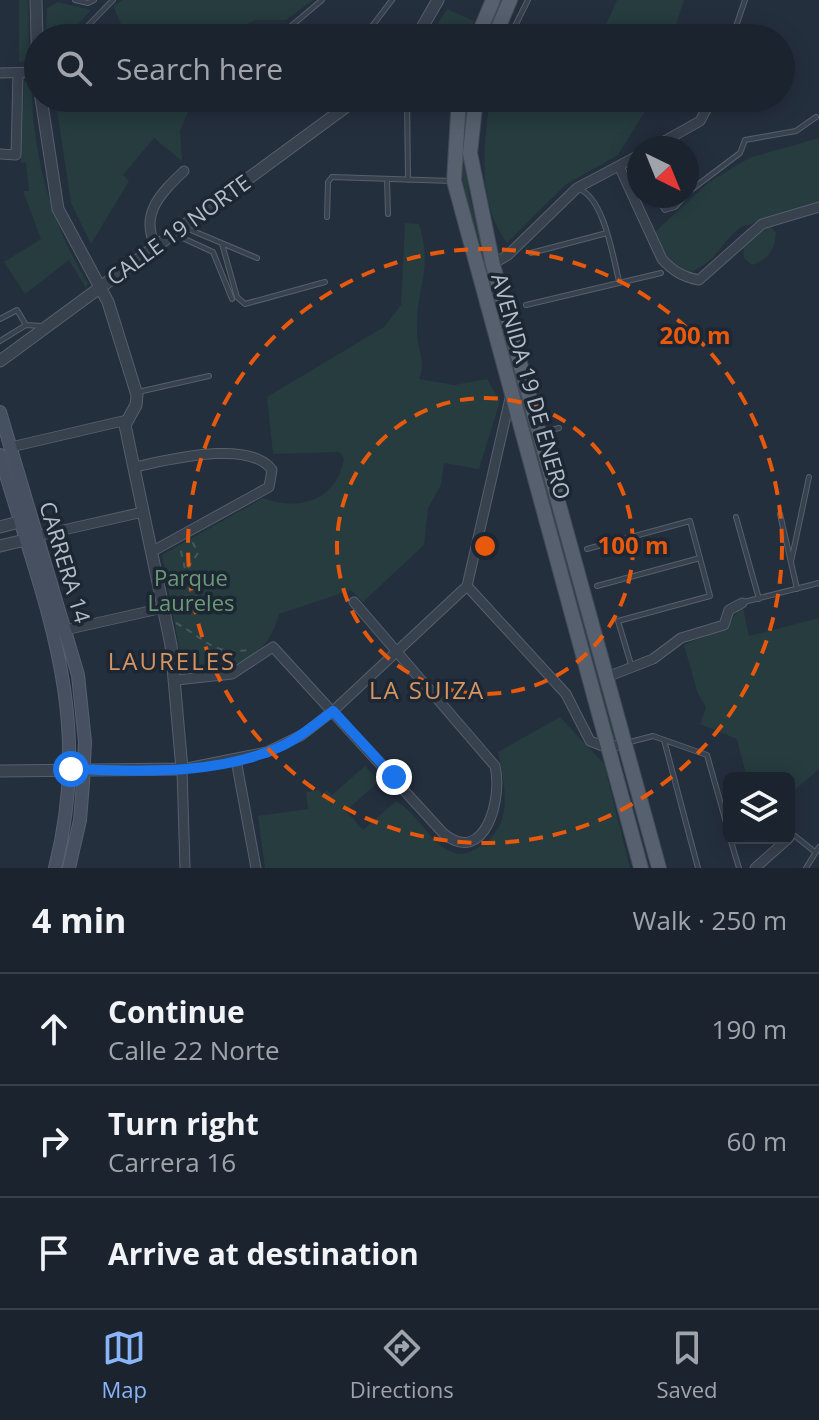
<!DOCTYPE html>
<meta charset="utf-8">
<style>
:root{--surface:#1b232e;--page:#242b36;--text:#f1f3f6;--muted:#a0a4aa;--line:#39404a;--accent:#8ab4f8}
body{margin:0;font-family:"Open Sans",sans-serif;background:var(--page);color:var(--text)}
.controls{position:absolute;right:24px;bottom:24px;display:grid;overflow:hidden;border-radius:12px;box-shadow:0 4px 20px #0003}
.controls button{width:72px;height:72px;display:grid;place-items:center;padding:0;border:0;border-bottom:2px solid var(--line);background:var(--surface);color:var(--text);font:40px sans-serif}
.compass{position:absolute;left:627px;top:136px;width:72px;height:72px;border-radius:50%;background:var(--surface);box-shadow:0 4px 20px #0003;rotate:137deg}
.stop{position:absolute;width:24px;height:24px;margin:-18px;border:6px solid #1a73e8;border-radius:50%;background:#fff}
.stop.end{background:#1a73e8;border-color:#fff;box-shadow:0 2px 8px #0008}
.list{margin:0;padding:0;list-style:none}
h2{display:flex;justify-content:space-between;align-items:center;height:104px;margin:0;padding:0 32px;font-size:34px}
h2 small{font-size:26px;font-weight:400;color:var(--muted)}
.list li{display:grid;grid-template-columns:52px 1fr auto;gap:24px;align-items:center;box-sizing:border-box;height:112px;padding:0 32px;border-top:2px solid var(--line)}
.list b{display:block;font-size:30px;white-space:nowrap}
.list p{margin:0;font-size:26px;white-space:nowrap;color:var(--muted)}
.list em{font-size:26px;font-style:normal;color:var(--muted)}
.icon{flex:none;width:44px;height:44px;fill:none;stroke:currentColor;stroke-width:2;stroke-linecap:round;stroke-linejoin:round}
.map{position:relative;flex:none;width:819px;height:868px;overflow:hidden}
.search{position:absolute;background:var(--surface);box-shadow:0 4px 20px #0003;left:24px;right:24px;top:24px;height:88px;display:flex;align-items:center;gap:20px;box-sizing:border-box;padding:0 28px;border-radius:44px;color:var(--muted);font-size:30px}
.sheet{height:440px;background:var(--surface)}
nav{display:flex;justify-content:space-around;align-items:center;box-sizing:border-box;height:112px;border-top:2px solid var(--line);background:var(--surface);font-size:22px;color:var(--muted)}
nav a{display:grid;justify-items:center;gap:4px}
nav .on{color:var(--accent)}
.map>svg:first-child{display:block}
.green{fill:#263c3f}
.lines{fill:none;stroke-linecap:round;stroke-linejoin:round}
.service-casing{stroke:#565f6c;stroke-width:6}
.minor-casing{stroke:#565f6c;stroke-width:11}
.tertiary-casing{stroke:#565f6c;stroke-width:13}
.secondary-casing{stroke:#565f6c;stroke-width:14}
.primary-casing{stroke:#414a57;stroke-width:16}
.path{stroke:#44595c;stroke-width:2;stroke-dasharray:6 6;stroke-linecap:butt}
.service{stroke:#38414e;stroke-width:4}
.minor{stroke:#38414e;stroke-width:9}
.tertiary{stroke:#38414e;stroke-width:11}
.secondary{stroke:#465061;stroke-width:12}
.primary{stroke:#56606e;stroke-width:14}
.route{stroke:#1a73e8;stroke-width:10}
.ring{fill:none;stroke:#e8590c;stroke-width:4;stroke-dasharray:14 10}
.labels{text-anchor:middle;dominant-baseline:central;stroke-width:7;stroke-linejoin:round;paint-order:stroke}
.street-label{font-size:22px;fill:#b4bcc9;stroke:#1d2633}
.park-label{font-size:22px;fill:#6b9a76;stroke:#1d2633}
.neighbourhood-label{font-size:24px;letter-spacing:2px;fill:#d59563;stroke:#1d2633}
.centre{fill:#e8590c;stroke:#1d2633;stroke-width:4}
.ring-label{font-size:24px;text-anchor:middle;font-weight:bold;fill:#e8590c;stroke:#1d2633;stroke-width:7;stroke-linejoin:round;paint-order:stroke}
</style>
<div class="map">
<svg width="819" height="868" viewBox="0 0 819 868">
<rect width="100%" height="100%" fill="#242f3e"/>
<!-- green -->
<path class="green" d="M19,0H28L29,54L25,61L19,62Z
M123,0H313L286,20H255L220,38H127L113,6Z
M617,0H684L672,38H600Z
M58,2L91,10L66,38H46L47,8Z
M447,9L474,21L467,38H428Z
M32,79C31,150 50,223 88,283L86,288L69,260L25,294L4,262L41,239L23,191H29L26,163L21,162L24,83Z
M64,98H194L180,131L182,161L154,138L123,175L129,181L91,244L71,203L57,110L58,103Z
M464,98H471L467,163L469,194L486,256L479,257L462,194L460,162Z
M490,98H653L618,155L565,185L507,243C476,201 484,147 490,98Z
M819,138V202L741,227C721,242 718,260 691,272C670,264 663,252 655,232L709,182L749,158Z
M405,223L419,224C434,271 415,288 417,331C417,351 427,360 419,379L454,385L487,379L500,401L479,469L444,463L441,485L428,508L424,545L363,602L351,590L279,614C266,664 228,669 184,673L162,555L263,498C301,512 337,500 344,458L339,452L273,454L267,397L384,327L401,305Z
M770,226L776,232C775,251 769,258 752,265L744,258L743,247L760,229Z
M520,398L530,415L618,738L612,740Z
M742,603L749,636L819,618V769L789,795V778H747L737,739L700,724L706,707L698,694L684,645L729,625Z
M560,717L604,764L630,868H265L258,816L308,809L306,792L319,790L322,795L327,790L332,795L365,766L379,781L346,811L363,830L396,801C418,813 428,841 450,851C461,857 469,853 479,847C515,826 505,786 498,752Z"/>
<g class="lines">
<defs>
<path id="service" d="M75,0L88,3L94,0
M735,29L762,38
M76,38L113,0
M277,38L322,0
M363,38L392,0
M509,38L528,0
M732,38L745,0
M259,98L268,108L284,98
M407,98L408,180
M387,179L388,214
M579,189C604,198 613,257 619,281
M687,193L740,153L745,140L796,131L816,117
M655,196L665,210L675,207L685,196
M327,217L328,182L332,177L452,181
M186,228L257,258
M174,234L213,252L232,299
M222,244L237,297L245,304L325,282
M531,253L607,233
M526,305L661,273
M0,319L17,310L26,325
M0,341L26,325L42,326
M138,392L209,376
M543,432L559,428
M780,514L797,589
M736,517L759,599
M587,549L690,521L710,596L618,621L632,668
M791,562L809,477
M597,586L700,558
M744,602L819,583
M664,740L698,868
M626,743L653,736L707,755L729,833
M795,836L815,852
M730,838L739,868
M806,868L819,847"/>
<path id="minor" d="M0,73L38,72
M652,148L700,121L708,106
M0,154L16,155L18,74
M619,166L662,259C673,271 683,277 699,280L762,224L819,207
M155,245C140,213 161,193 184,171
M491,265L508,255L577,188L639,155
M11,447L127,420
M134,467C165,461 249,438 272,470L269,487L153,551
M37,536L143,512
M467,586L566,694L590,741L608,748L625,743
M65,630L163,608
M607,677L653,659L681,638L724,625L729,610L742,603
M176,680L232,674L273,647L443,833C485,868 503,797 495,766L354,602
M236,760L256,868
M185,868L182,769L267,752L302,735L333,711L467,586L511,394
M755,868L789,838"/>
<path id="tertiary" d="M36,0L38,75
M416,38L438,0
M0,361L358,98
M0,527L19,522
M0,546L25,540
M0,771L182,769L171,645L125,425L136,405L137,395L108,302L58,209L41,98"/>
<path id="secondary" d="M0,412L78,675L85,742L83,783L80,820L69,868
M0,455C43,602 95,712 55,868"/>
<path id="primary" d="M477,38L493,0
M494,38L510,0
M459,98L454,181L641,868
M476,98L470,153L493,265L659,868"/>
</defs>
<!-- service casing -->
<use href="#service" class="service-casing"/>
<!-- minor casing -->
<use href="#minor" class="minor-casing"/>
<!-- tertiary casing -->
<use href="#tertiary" class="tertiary-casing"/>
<!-- secondary casing -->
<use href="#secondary" class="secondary-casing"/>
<!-- primary casing -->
<use href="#primary" class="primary-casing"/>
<!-- path -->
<path class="path" d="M166,575L186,571L198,553L191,539
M171,600L191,595L180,547
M176,623C207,640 212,655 249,650
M789,811L793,804"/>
<!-- service -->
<use href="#service" class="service"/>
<!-- minor -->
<use href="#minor" class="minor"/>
<!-- tertiary -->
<use href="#tertiary" class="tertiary"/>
<!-- secondary -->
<use href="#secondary" class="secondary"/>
<!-- primary -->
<use href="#primary" class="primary"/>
</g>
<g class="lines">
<!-- route -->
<path class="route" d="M71,769C140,771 217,776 282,746C301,737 317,723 333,711L394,777"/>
</g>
<!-- distance rings -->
<g class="ring">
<circle cx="485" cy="546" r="148"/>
<circle cx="485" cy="546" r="297"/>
</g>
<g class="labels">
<!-- street labels -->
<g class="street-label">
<text transform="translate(178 229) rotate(-36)">CALLE 19 NORTE</text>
<text transform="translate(532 386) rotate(74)">AVENIDA 19 DE ENERO</text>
<text transform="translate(66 562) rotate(73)">CARRERA 14</text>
</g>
<!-- park labels -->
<g class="park-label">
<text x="191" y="577">Parque<tspan x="191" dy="25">Laureles</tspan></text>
</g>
<!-- neighbourhood labels -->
<g class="neighbourhood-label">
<text x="172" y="660">LAURELES</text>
<text x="427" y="689">LA SUIZA</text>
</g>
</g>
<circle cx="485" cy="546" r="12" class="centre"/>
<g class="ring-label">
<text x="695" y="344">200 m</text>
<text x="633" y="554">100 m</text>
</g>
</svg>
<div class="controls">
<button><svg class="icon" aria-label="layers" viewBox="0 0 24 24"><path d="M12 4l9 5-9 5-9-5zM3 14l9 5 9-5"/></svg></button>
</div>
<svg class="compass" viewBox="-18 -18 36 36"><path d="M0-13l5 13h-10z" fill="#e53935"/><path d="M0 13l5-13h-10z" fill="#a0a4aa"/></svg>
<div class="stop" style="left:71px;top:769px"></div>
<div class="stop end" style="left:394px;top:777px"></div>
<div class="search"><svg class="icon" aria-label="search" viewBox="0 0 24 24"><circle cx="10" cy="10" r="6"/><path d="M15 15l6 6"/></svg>Search here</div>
</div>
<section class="sheet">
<h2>4 min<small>Walk · 250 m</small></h2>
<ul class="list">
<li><svg class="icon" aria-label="ahead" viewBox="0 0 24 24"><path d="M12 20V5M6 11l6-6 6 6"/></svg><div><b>Continue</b><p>Calle 22 Norte</p></div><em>190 m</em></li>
<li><svg class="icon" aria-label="right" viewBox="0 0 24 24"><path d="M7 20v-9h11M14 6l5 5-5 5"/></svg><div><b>Turn right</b><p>Carrera 16</p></div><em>60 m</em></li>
<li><svg class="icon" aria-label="arrive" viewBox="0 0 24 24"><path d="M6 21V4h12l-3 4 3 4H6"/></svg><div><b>Arrive at destination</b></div></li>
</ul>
</section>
<nav>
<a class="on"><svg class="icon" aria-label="map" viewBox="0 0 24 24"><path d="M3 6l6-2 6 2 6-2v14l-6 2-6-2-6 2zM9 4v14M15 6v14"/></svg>Map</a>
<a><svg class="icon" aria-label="directions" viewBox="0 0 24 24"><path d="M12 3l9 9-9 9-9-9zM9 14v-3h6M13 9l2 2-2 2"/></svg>Directions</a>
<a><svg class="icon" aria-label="saved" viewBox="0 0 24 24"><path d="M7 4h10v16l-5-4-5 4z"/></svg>Saved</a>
</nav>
